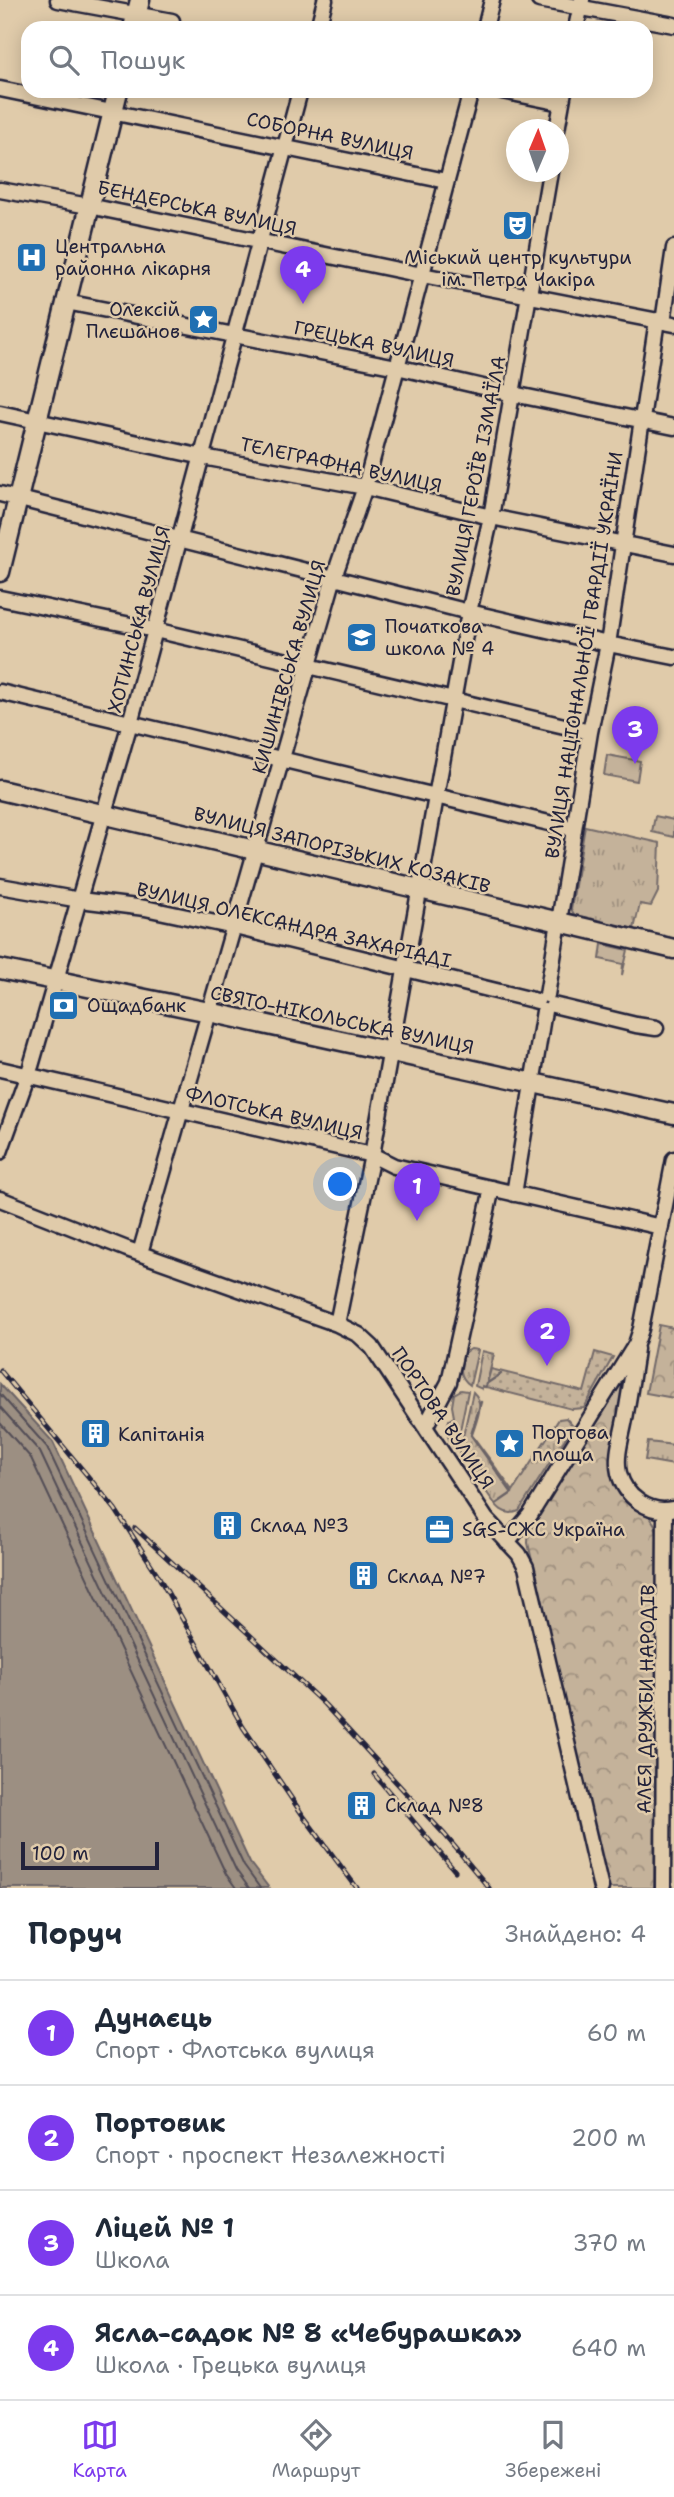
<!DOCTYPE html>
<html lang="uk">
<meta charset="utf-8">
<style>
:root{--surface:#fff;--page:#f2f2f3;--text:#1f2937;--muted:#747a83;--line:#e0e1e3;--accent:#7c3aed}
body{margin:0;font-family:"Shantell Sans",sans-serif;background:var(--page);color:var(--text)}
.compass{position:absolute;left:506px;top:119px;width:63px;height:63px;border-radius:50%;background:var(--surface);box-shadow:0 4px 18px #0003;rotate:2deg}
.scale{position:absolute;left:21px;bottom:18px;width:138px;box-sizing:border-box;padding-left:7px;border:4px solid #22223b;border-top:0;font-size:19px;line-height:24px;white-space:nowrap;color:#22223b;-webkit-text-stroke:5px #e0cbaa;paint-order:stroke}
.you{position:absolute;left:341px;top:1185px;width:24px;height:24px;margin:-18px;border:5px solid #fff;border-radius:50%;background:#1a73e8;box-shadow:0 0 0 10px #1a73e833}
.badge{display:grid;place-items:center;width:46px;height:46px;border-radius:50%;background:var(--accent);color:#fff;font-size:23px;font-weight:700}
.pin{position:absolute;translate:-50% -58px;filter:drop-shadow(0 2px 4px #0008)}
.pin::after{content:'';position:absolute;top:37px;width:24px;height:21px;background:inherit;clip-path:polygon(0 0,100% 0,50% 100%)}
.list{margin:0;padding:0;list-style:none}
h2{display:flex;justify-content:space-between;align-items:center;height:91px;margin:0;padding:0 28px;font-size:30px}
h2 small{font-size:23px;font-weight:400;color:var(--muted)}
.list li{display:grid;grid-template-columns:46px 1fr auto;gap:21px;align-items:center;box-sizing:border-box;height:105px;padding:0 28px;border-top:2px solid var(--line)}
.list b{display:block;font-size:26px;white-space:nowrap}
.list p{margin:0;font-size:23px;white-space:nowrap;color:var(--muted)}
.list em{font-size:23px;font-style:normal;color:var(--muted)}
.icon{flex:none;width:38px;height:38px;fill:none;stroke:currentColor;stroke-width:2;stroke-linecap:round;stroke-linejoin:round}
.map{position:relative;flex:none;width:674px;height:1888px;overflow:hidden}
.search{position:absolute;background:var(--surface);box-shadow:0 4px 18px #0003;left:21px;right:21px;top:21px;height:77px;display:flex;align-items:center;gap:18px;box-sizing:border-box;padding:0 24px;border-radius:21px;color:var(--muted);font-size:26px}
.sheet{height:511px;background:var(--surface)}
nav{display:flex;justify-content:space-around;align-items:center;box-sizing:border-box;height:98px;border-top:2px solid var(--line);background:var(--surface);font-size:19px;color:var(--muted)}
nav a{display:grid;justify-items:center;gap:4px}
nav .on{color:var(--accent)}
.map>svg:first-child{display:block}
.grass{fill:url(#grass-tufts);stroke:#736a6a;stroke-width:2}
.park{fill:url(#park-crowns);stroke:#736a6a;stroke-width:2}
.garden{fill:url(#garden-dots);stroke:#736a6a;stroke-width:2}
.pitch{fill:#c4b29a;stroke:#736a6a;stroke-width:2}
.water{fill:#9c8f82;stroke:#6b6366;stroke-width:2}
.lines{fill:none;stroke-linecap:round;stroke-linejoin:round}
.shore{stroke:#534e57;stroke-width:2}
.stream{stroke:#6b6366;stroke-width:2.5}
.minor-casing{stroke:#22223b;stroke-width:19}
.major-casing{stroke:#22223b;stroke-width:23}
.minor{stroke:#e0cbaa;stroke-width:14}
.major{stroke:#e0cbaa;stroke-width:18}
.rail-casing{stroke:#22223b;stroke-width:5}
.rail{stroke:#e0cbaa;stroke-width:2.5;stroke-dasharray:8;stroke-linecap:butt}
.labels{text-anchor:middle;dominant-baseline:central;stroke-width:5;stroke-linejoin:round;paint-order:stroke}
.street-label{font-size:19px;fill:#22223b;stroke:#e0cbaa}
.poi-label{font-size:19px;fill:#22223b;stroke:#e0cbaa;text-anchor:start}
</style>
<div class="map">
<svg width="674" height="1888" viewBox="0 0 674 1888">
<defs>
<pattern id="grass-tufts" width="24" height="20" patternUnits="userSpaceOnUse" patternTransform="scale(1.75)"><rect width="24" height="20" fill="#c4b29a"/><path d="M3 7l-1-3M5 7V3M7 7l1-3M15 17l-1-3M17 17v-4M19 17l1-3" fill="none" stroke="#9f907f"/></pattern>
<pattern id="park-crowns" width="20" height="18" patternUnits="userSpaceOnUse" patternTransform="scale(1.75)"><rect width="20" height="18" fill="#c4b29a"/><path d="M2 6a3 3 0 1 1 6 0M12 15a3 3 0 1 1 6 0" fill="none" stroke="#9f907f"/></pattern>
<pattern id="garden-dots" width="8" height="8" patternUnits="userSpaceOnUse" patternTransform="scale(1.75)"><rect width="8" height="8" fill="#c4b29a"/><path d="M2 2h.1M6 6h.1" fill="none" stroke="#9f907f" stroke-width="1.8" stroke-linecap="round"/></pattern>
</defs>
<rect width="100%" height="100%" fill="#e0cbaa"/>
<filter id="ink" filterUnits="userSpaceOnUse"><feTurbulence type="fractalNoise" baseFrequency=".0143" numOctaves="2"/><feDisplacementMap in="SourceGraphic" scale="14" xChannelSelector="R" yChannelSelector="G"/><feConvolveMatrix kernelMatrix="1 2 1 2 8 2 1 2 1" color-interpolation-filters="sRGB"/></filter>
<g filter="url(#ink)">
<!-- grass -->
<path class="grass" d="M585,826L660,843L658,892L651,906L640,904L634,929L575,916L571,909Z
M602,944L628,950L622,975L623,964L600,959Z
M471,1349L478,1350L470,1385C457,1376 461,1366 464,1353Z
M482,1351L494,1354L486,1387L482,1386V1389L475,1386Z
M461,1390L468,1391L456,1450C448,1440 445,1433 449,1420L454,1417L452,1406L454,1394Z
M473,1392C486,1404 476,1421 472,1435L513,1491L559,1419L566,1418L573,1426L519,1511C502,1519 494,1502 485,1490L491,1485L480,1469L473,1473L459,1454Z
M648,1442L674,1445V1465L645,1460Z"/>
<!-- park -->
<path class="park" d="M659,1325L674,1328V1398L646,1393Z
M622,1373L626,1375L611,1458L626,1497L650,1517L655,1525L657,1534L654,1888H606L528,1543L529,1525Z"/>
<!-- garden -->
<path class="garden" d="M595,1352L613,1357L584,1408L572,1409L486,1387L491,1369L584,1392Z"/>
<!-- pitch -->
<path class="pitch" d="M607,755L640,761L637,781L604,775Z
M655,816L674,820V837L652,832Z"/>
<!-- water -->
<path class="water" d="M0,1384L53,1442L250,1863L269,1888H0Z"/>
<g class="lines">
<!-- shore -->
<path class="shore" d="M0,1394L47,1447L244,1866L260,1888
M0,1407L40,1452L236,1870L249,1888
M0,1423L31,1458L226,1874L236,1888"/>
<!-- stream -->
<path class="stream" d="M485,1387L486,1384L501,1374
M481,1402L471,1435L512,1493L496,1504"/>
<defs>
<path id="minor" d="M58,0L172,21
M539,0L674,25
M318,28L325,0
M485,28L492,0
M576,28L582,0
M0,89L446,181
M502,91L561,103
M557,130L564,91
M0,190L89,206L422,275L674,324
M66,302L397,367L513,394L674,427
M663,322L674,248
M0,413L203,457L365,487L491,517L674,554
M0,494L469,612L608,644L674,657
M0,598L155,630L590,732
M0,692L574,829
M0,886L80,900L145,908L239,928L537,1001
M547,995L590,732L608,644L657,320
M553,1005L636,1025L656,1028
M0,1069L372,1155L394,1166L661,1227
M0,1152L31,1066L130,723L300,91
M514,1194L544,1011
M0,1199L127,1249L337,1324L359,1335L372,1347L486,1519L519,1554L526,1567L601,1888
M140,1253L334,577L365,487L471,91
M337,1324L372,1155L469,612L491,517L550,172
M636,1349C633,1373 629,1396 625,1419C622,1436 615,1456 619,1473C625,1497 649,1514 672,1509
M425,1427L449,1382L492,1188
M507,1542L530,1515L636,1344L641,1329L674,1159
M663,1888L665,1511"/>
<path id="major" d="M133,28L140,0
M0,572L118,91
M0,790L674,949
M0,969L209,1012L674,1114"/>
</defs>
<!-- minor casing -->
<use href="#minor" class="minor-casing"/>
<!-- major casing -->
<use href="#major" class="major-casing"/>
<!-- minor -->
<use href="#minor" class="minor"/>
<!-- major -->
<use href="#major" class="major"/>
<defs>
<path id="rail" d="M0,1370L115,1509L156,1572L243,1727L302,1814L357,1888
M135,1528L324,1704L445,1835L489,1888
M374,1774L455,1871"/>
</defs>
<!-- rail casing -->
<use href="#rail" class="rail-casing"/>
<!-- rail -->
<use href="#rail" class="rail"/>
</g>
</g>
<!-- icons -->
<defs>
<symbol id="theatre-square" viewBox="-11 -11 22 22"><rect x="-9" y="-9" width="18" height="18" rx="4" fill="#1f6fb2" stroke="#e0cbaa"/><path d="M-5-5.5Q0-4 5-5.5V0Q5 5 0 6Q-5 5-5 0ZM-3.3-2.5H-1v1.5H-3.3ZM1-2.5H3.3v1.5H1ZM-2.8 1Q0 5.5 2.8 1Z" fill="#fff"/></symbol>
<symbol id="hospital-square" viewBox="-11 -11 22 22"><rect x="-9" y="-9" width="18" height="18" rx="4" fill="#1f6fb2" stroke="#e0cbaa"/><path d="M-5-5h3v3.5h4V-5h3V5h-3V1.5h-4V5h-3Z" fill="#fff"/></symbol>
<symbol id="sight-square" viewBox="-11 -11 22 22"><rect x="-9" y="-9" width="18" height="18" rx="4" fill="#1f6fb2" stroke="#e0cbaa"/><path d="M0-6L1.8-2.2L6-1.7L2.9 1.2L3.7 5.4L0 3.3L-3.7 5.4L-2.9 1.2L-6-1.7L-1.8-2.2Z" fill="#fff"/></symbol>
<symbol id="school-square" viewBox="-11 -11 22 22"><rect x="-9" y="-9" width="18" height="18" rx="4" fill="#1f6fb2" stroke="#e0cbaa"/><path d="M0-5L7-2L0 1L-7-2ZM-4 1L0 2.5L4 1V4Q0 6-4 4Z" fill="#fff"/></symbol>
<symbol id="bank-square" viewBox="-11 -11 22 22"><rect x="-9" y="-9" width="18" height="18" rx="4" fill="#1f6fb2" stroke="#e0cbaa"/><path d="M-6-4H6V4H-6ZM0-2.3a2.3 2.3 0 1 0 0 4.6a2.3 2.3 0 1 0 0-4.6Z" fill="#fff"/></symbol>
<symbol id="building-square" viewBox="-11 -11 22 22"><rect x="-9" y="-9" width="18" height="18" rx="4" fill="#1f6fb2" stroke="#e0cbaa"/><path d="M-4-6H4V6H1V3H-1V6H-4ZM-2.5-4.3h1.7v1.8h-1.7ZM.8-4.3h1.7v1.8H.8ZM-2.5-1h1.7V.8h-1.7ZM.8-1h1.7V.8H.8Z" fill="#fff"/></symbol>
<symbol id="office-square" viewBox="-11 -11 22 22"><rect x="-9" y="-9" width="18" height="18" rx="4" fill="#1f6fb2" stroke="#e0cbaa"/><path d="M-6-3h4V-5.5h4V-3h4V5H-6ZM-1-4.5V-3h2v-1.5ZM-6 0V1H6V0Z" fill="#fff"/></symbol>
</defs>
<g fill-rule="evenodd">
<use href="#theatre-square" x="500" y="208" width="35" height="35"/>
<use href="#hospital-square" x="14" y="240" width="35" height="35"/>
<use href="#sight-square" x="186" y="302" width="35" height="35"/>
<use href="#school-square" x="344" y="620" width="35" height="35"/>
<use href="#bank-square" x="46" y="988" width="35" height="35"/>
<use href="#building-square" x="78" y="1416" width="35" height="35"/>
<use href="#sight-square" x="492" y="1426" width="35" height="35"/>
<use href="#building-square" x="210" y="1508" width="35" height="35"/>
<use href="#office-square" x="422" y="1512" width="35" height="35"/>
<use href="#building-square" x="346" y="1558" width="35" height="35"/>
<use href="#building-square" x="344" y="1788" width="35" height="35"/>
</g>
<g class="labels">
<!-- street labels -->
<g class="street-label">
<text transform="translate(330 136) rotate(12)">СОБОРНА ВУЛИЦЯ</text>
<text transform="translate(197 208) rotate(12)">БЕНДЕРСЬКА ВУЛИЦЯ</text>
<text transform="translate(374 344) rotate(12)">ГРЕЦЬКА ВУЛИЦЯ</text>
<text transform="translate(341 465) rotate(12)">ТЕЛЕГРАФНА ВУЛИЦЯ</text>
<text transform="translate(476 476) rotate(-79)">ВУЛИЦЯ ГЕРОЇВ ІЗМАЇЛА</text>
<text transform="translate(139 619) rotate(-75)">ХОТИНСЬКА ВУЛИЦЯ</text>
<text transform="translate(584 655) rotate(-81)">ВУЛИЦЯ НАЦІОНАЛЬНОЇ ГВАРДІЇ УКРАЇНИ</text>
<text transform="translate(289 667) rotate(-74)">КИШИНІВСЬКА ВУЛИЦЯ</text>
<text transform="translate(342 850) rotate(14)">ВУЛИЦЯ ЗАПОРІЗЬКИХ КОЗАКІВ</text>
<text transform="translate(294 925) rotate(13)">ВУЛИЦЯ ОЛЕКСАНДРА ЗАХАРІАДІ</text>
<text transform="translate(342 1020) rotate(12)">СВЯТО-НІКОЛЬСЬКА ВУЛИЦЯ</text>
<text transform="translate(274 1113) rotate(13)">ФЛОТСЬКА ВУЛИЦЯ</text>
<text transform="translate(443 1418) rotate(56)">ПОРТОВА ВУЛИЦЯ</text>
<text transform="translate(646 1699) rotate(-89)">АЛЕЯ ДРУЖБИ НАРОДІВ</text>
</g>
<!-- poi labels -->
<g class="poi-label">
<text x="55" y="246">Центральна<tspan x="55" dy="22">районна лікарня</tspan></text>
<text x="518" y="257" text-anchor="middle">Міський центр культури<tspan x="518" dy="22">ім. Петра Чакіра</tspan></text>
<text x="180" y="309" text-anchor="end">Олексій<tspan x="180" dy="22">Плєшанов</tspan></text>
<text x="385" y="626">Початкова<tspan x="385" dy="22">школа № 4</tspan></text>
<text x="87" y="1005">Ощадбанк</text>
<text x="532" y="1432">Портова<tspan x="532" dy="22">площа</tspan></text>
<text x="118" y="1434">Капітанія</text>
<text x="250" y="1525">Склад №3</text>
<text x="462" y="1529">SGS‑СЖС Україна</text>
<text x="387" y="1576">Склад №7</text>
<text x="385" y="1805">Склад №8</text>
</g>
</g>
</svg>
<svg class="compass" viewBox="-18 -18 36 36"><path d="M0-13l5 13h-10z" fill="#e53935"/><path d="M0 13l5-13h-10z" fill="#747a83"/></svg>
<div class="scale">100 m</div>
<div class="you"></div>
<div class="pin badge" style="left:417px;top:1221px">1</div>
<div class="pin badge" style="left:547px;top:1366px">2</div>
<div class="pin badge" style="left:635px;top:764px">3</div>
<div class="pin badge" style="left:303px;top:304px">4</div>
<div class="search"><svg class="icon" aria-label="search" viewBox="0 0 24 24"><circle cx="10" cy="10" r="6"/><path d="M15 15l6 6"/></svg>Пошук</div>
</div>
<section class="sheet">
<h2>Поруч<small>Знайдено: 4</small></h2>
<ul class="list">
<li><span class="badge">1</span><div><b>Дунаєць</b><p>Спорт · Флотська вулиця</p></div><em>60 m</em></li>
<li><span class="badge">2</span><div><b>Портовик</b><p>Спорт · проспект Незалежності</p></div><em>200 m</em></li>
<li><span class="badge">3</span><div><b>Ліцей № 1</b><p>Школа</p></div><em>370 m</em></li>
<li><span class="badge">4</span><div><b>Ясла-садок № 8 «Чебурашка»</b><p>Школа · Грецька вулиця</p></div><em>640 m</em></li>
</ul>
</section>
<nav>
<a class="on"><svg class="icon" aria-label="map" viewBox="0 0 24 24"><path d="M3 6l6-2 6 2 6-2v14l-6 2-6-2-6 2zM9 4v14M15 6v14"/></svg>Карта</a>
<a><svg class="icon" aria-label="directions" viewBox="0 0 24 24"><path d="M12 3l9 9-9 9-9-9zM9 14v-3h6M13 9l2 2-2 2"/></svg>Маршрут</a>
<a><svg class="icon" aria-label="saved" viewBox="0 0 24 24"><path d="M7 4h10v16l-5-4-5 4z"/></svg>Збережені</a>
</nav>
